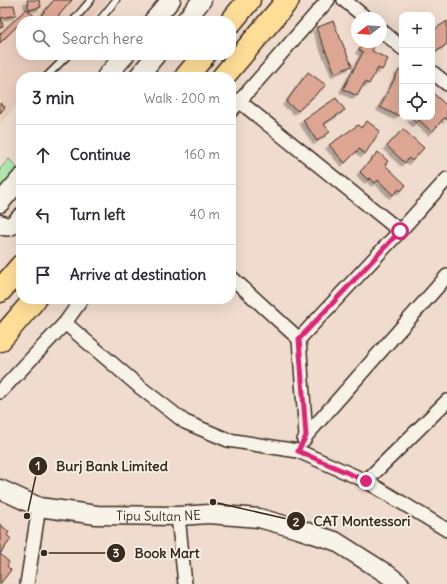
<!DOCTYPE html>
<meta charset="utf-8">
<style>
:root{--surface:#fff;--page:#f7f7f7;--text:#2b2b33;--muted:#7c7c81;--line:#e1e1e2}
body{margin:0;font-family:Delius,sans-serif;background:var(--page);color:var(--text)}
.controls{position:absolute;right:12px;top:12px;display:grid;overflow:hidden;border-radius:8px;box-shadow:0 4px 16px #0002}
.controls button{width:36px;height:36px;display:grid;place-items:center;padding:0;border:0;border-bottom:1px solid var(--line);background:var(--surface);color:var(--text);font:20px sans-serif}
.compass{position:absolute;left:351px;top:12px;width:36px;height:36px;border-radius:50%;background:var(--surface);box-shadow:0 4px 16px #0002;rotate:253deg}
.stop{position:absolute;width:12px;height:12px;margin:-9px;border:3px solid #db2777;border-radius:50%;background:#fff}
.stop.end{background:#db2777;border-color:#fff;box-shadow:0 1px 4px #0008}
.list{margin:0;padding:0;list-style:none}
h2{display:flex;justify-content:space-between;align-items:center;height:52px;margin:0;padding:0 16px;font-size:17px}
h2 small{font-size:13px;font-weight:400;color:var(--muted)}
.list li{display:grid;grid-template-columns:26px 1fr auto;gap:12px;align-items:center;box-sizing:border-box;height:60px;padding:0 16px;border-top:1px solid var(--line)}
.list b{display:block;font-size:15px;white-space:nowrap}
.list em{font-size:13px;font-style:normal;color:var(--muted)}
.icon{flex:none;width:22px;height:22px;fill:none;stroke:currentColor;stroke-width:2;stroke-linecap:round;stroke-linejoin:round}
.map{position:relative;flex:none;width:447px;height:584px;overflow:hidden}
.search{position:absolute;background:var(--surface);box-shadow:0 4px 16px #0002;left:16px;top:16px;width:220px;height:44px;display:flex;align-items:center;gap:10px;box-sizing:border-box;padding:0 14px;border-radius:16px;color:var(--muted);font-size:15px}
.panel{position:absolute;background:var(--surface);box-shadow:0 4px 16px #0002;left:16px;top:72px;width:220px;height:232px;border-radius:16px}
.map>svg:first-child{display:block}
.built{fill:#e9ccbc}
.green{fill:#afeaaf;stroke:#758a66}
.building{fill:#dca693;stroke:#3b2a1e;filter:url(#shadow)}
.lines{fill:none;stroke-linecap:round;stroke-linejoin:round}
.lane-casing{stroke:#3b2a1e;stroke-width:9}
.street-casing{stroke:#3b2a1e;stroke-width:16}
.secondary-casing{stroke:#3b2a1e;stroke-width:21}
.highway-casing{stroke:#3b2a1e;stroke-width:25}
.lane{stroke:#f7f3e8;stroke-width:6}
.street{stroke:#f7f3e8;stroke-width:13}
.secondary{stroke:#f7f3e8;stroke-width:18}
.highway{stroke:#fedd96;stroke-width:22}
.route{stroke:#db2777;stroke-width:5}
.labels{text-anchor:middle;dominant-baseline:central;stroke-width:3.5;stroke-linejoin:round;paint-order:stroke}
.street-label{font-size:13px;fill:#3b2a1e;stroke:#f7f3e8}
.leader{fill:none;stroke:#3b2a1e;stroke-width:1.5}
.callout-dot{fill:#3b2a1e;stroke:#f7f3e8;stroke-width:1.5}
.mark-label{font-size:12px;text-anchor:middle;font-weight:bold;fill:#fff}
.callout-label{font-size:14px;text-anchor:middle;font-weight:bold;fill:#3b2a1e;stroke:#f7f3e8;stroke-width:3.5;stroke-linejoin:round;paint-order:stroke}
</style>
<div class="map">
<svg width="447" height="584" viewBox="0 0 447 584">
<defs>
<filter id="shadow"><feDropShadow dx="-3.5" dy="3.5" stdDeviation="0" flood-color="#0004"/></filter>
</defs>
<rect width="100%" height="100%" fill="#efdcce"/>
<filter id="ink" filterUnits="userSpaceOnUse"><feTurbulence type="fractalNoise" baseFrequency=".025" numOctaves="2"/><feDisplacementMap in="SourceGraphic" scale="8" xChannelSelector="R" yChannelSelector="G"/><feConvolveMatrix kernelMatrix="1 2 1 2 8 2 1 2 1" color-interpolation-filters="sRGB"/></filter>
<g filter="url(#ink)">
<!-- built -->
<path class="built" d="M0,0H108L90,21H21V55H60L41,77H21V100L0,124Z"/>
<!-- green -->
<path class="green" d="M9,159L21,172L0,192V169Z"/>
<!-- building -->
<path class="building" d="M27,0H39L41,7L29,10Z
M54,0H72L54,21H33L27,16L0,43V34L26,9L38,19Z
M14,5L16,15L1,18L3,27L0,28V8Z
M333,21L352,66L335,73L316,28Z
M447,21V44L436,52L432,47V31Z
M367,42H370L375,45L372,51L388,59L382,70L378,68L369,84L365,82L357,96L343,89L363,52L359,50L362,45L364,46Z
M399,70L402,72V110L398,116L380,107Z
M308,72L326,85L298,111L286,102Z
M432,92L447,106V120L444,118L432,132L419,120L416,123L410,117H432Z
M336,98L345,110L324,124L330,132L317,141L303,120Z
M0,103L5,107L0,113Z
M367,121L380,131L365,154L359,149L345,163L329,145L358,125L361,128Z
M403,129L424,148L412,161L409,158L405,163L387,146Z
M378,152L388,161L385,165L406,185L401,191L399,189L393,195L378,180L375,183L370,178L368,180L360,172Z
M0,524L9,532L7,535L11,539L0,554Z
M0,554L9,562L7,566L11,570L0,584Z"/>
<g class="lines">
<defs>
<path id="lane" d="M73,21L91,0
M99,21L116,0
M46,77L68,55"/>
<path id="street" d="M344,0L366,18
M381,30L402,48
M432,72L447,84
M239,101L400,231
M231,111L328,0
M231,277L299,339
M65,323L141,388L185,422L228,440L298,451L366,481L447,530
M0,392L65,323L82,299
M306,436L299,339L400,231L447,179
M304,440L306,436L447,276
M366,481L447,401
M178,516L185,584
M27,584L39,507"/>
<g id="secondary">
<path d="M153,21L171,0"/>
<path d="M185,21L202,0"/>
<path d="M106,77L125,55"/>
<path d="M138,77L156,55"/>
<path d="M0,203L21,178"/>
<path d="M0,224C9,230 15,224 21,217"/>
<path id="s1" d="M0,489L39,507L97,515L178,516L209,514L259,518L298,529L335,541L387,574L400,584"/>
</g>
<path id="highway" d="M231,22L249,0
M186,77L204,55
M223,77L288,0
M0,291L21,266
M0,340L35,299"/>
</defs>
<!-- lane casing -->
<use href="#lane" class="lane-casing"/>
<!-- street casing -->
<use href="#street" class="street-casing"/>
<!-- secondary casing -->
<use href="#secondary" class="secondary-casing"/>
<!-- highway casing -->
<use href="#highway" class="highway-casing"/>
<!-- lane -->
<use href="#lane" class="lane"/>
<!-- street -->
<use href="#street" class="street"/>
<!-- secondary -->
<use href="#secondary" class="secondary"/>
<!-- highway -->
<use href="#highway" class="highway"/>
</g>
</g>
<g class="lines" filter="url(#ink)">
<!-- route -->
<path class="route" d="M366,481L298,451L306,436L299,339L400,231"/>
</g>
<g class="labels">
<!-- street labels -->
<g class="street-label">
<text stroke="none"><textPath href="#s1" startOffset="163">Tipu Sultan NE</textPath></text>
</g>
</g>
<!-- callouts -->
<path class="leader" d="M27 516L38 466M213 502L296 521M44 553L116 553"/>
<g class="callout-dot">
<circle cx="27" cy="516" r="4"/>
<circle cx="213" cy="502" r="4"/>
<circle cx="44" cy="553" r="4"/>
<circle cx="38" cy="466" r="10"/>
<circle cx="296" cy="521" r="10"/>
<circle cx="116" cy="553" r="10"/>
</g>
<g class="mark-label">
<text x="38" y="470">1</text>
<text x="296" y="526">2</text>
<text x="116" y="557">3</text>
</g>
<g class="callout-label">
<text x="112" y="471">Burj Bank Limited</text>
<text x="362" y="526">CAT Montessori</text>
<text x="167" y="558">Book Mart</text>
</g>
</svg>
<div class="controls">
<button>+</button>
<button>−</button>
<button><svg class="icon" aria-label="locate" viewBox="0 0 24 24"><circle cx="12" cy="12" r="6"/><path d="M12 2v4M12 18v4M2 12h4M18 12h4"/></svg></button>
</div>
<svg class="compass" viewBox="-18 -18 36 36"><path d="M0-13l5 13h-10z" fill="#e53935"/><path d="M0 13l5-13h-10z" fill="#7c7c81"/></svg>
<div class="stop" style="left:400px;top:231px"></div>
<div class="stop end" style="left:366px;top:481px"></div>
<div class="search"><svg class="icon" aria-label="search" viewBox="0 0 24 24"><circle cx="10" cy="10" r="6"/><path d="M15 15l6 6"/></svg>Search here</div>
<section class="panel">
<h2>3 min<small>Walk · 200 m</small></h2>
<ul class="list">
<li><svg class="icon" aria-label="ahead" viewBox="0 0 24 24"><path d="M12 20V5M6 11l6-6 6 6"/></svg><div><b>Continue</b></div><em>160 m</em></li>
<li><svg class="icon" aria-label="left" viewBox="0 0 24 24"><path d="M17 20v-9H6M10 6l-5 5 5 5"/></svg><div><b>Turn left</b></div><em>40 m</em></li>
<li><svg class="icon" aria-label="arrive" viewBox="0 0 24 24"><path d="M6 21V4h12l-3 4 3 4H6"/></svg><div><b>Arrive at destination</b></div></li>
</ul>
</section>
</div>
